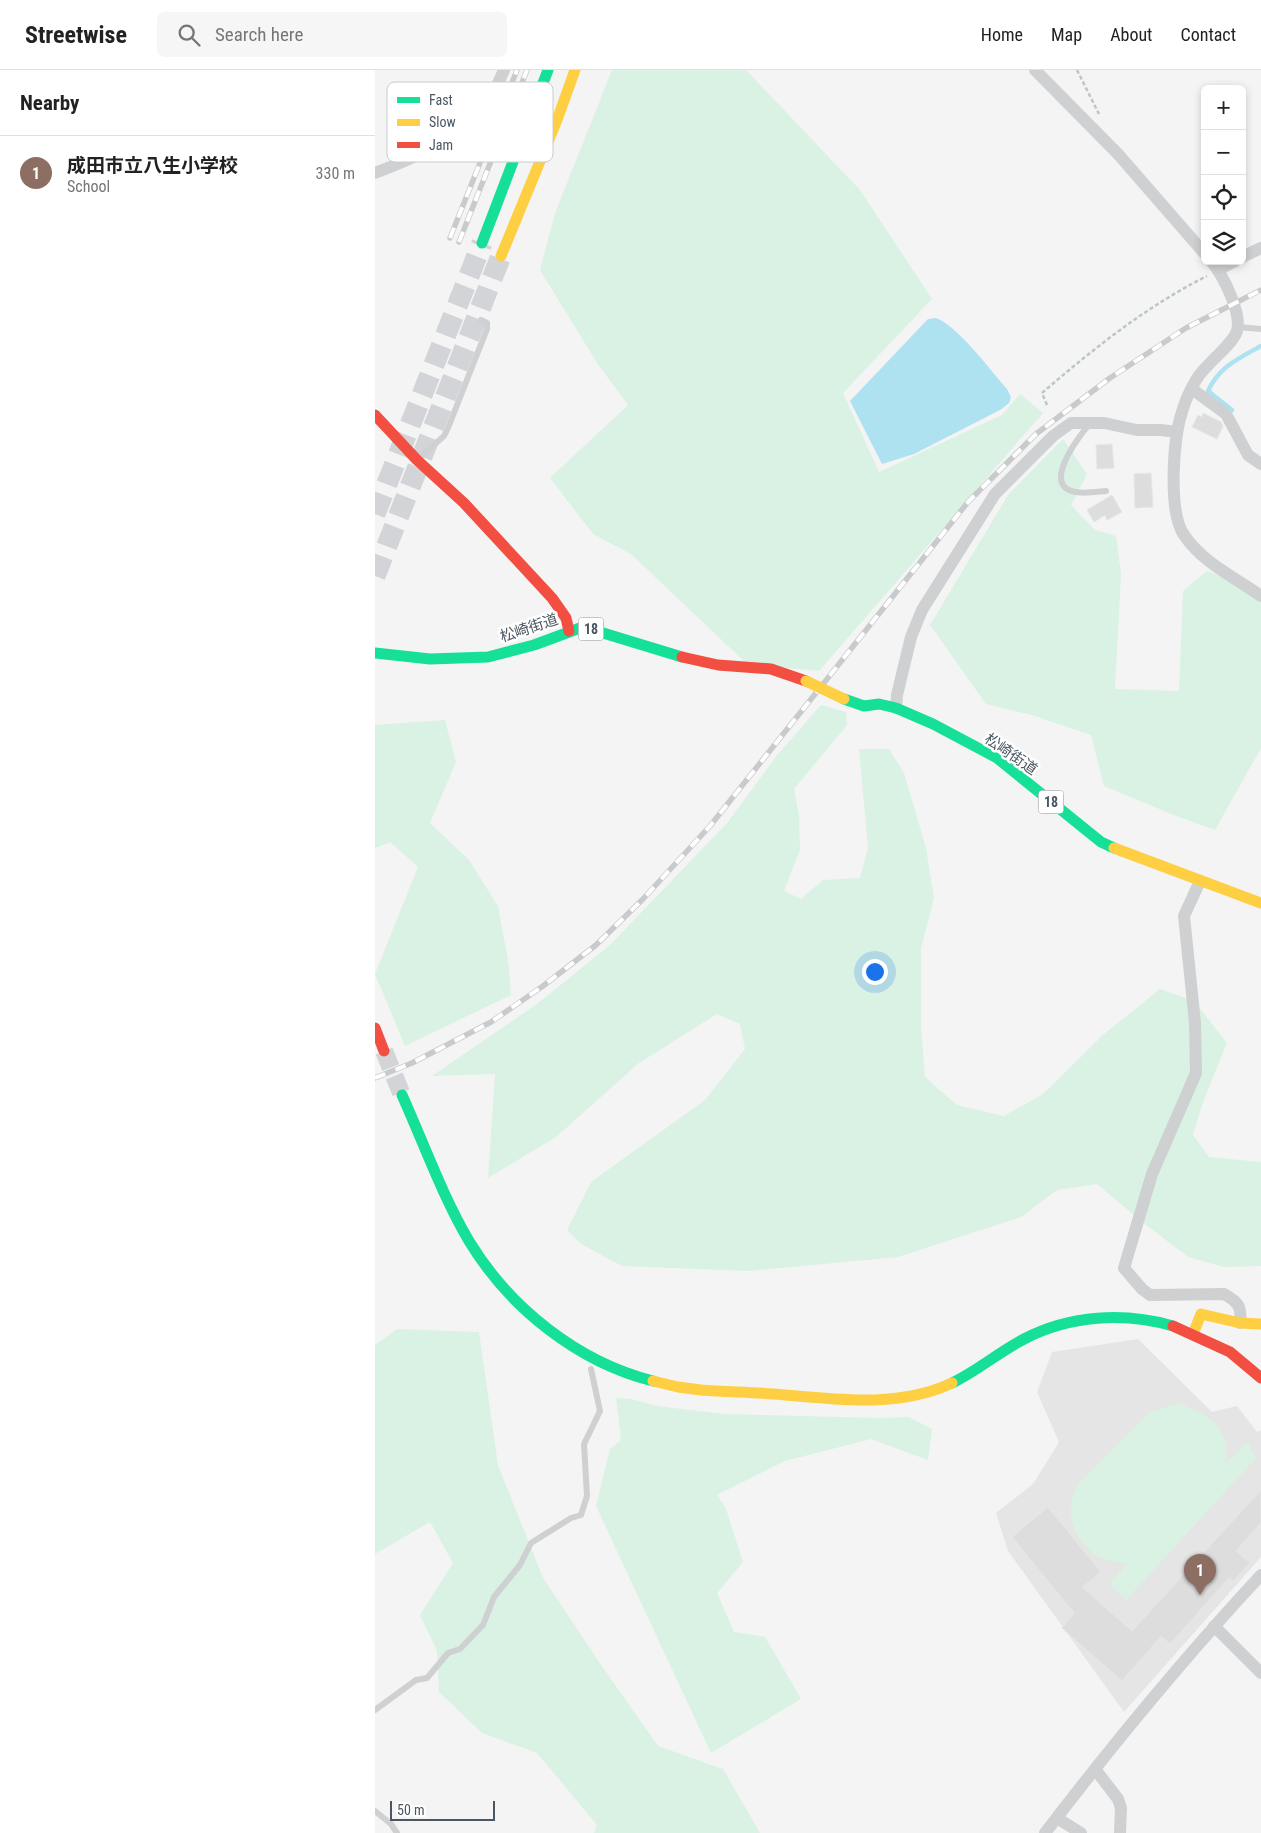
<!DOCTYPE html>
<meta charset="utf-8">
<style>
:root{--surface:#fff;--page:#f6f6f6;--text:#222;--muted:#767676;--line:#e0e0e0;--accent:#868d94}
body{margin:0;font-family:"Roboto Condensed","Noto Sans JP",sans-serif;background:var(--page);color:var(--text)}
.controls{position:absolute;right:15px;top:15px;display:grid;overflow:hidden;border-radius:8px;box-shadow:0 2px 8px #0003}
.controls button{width:45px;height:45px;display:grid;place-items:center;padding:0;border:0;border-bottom:1px solid var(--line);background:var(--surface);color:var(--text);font:25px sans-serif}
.scale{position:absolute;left:15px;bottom:12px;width:105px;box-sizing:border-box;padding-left:5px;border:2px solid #4a5661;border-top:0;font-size:14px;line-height:18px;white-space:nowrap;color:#4a5661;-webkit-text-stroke:4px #fff;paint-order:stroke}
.you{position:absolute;left:499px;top:901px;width:18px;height:18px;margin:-12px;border:4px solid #fff;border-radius:50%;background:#1a73e8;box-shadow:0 0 0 8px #1a73e833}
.badge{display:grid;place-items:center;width:32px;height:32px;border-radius:50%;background:var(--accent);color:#fff;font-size:16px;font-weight:700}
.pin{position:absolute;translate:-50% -41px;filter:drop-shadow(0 1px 2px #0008)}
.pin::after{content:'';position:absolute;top:26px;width:18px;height:15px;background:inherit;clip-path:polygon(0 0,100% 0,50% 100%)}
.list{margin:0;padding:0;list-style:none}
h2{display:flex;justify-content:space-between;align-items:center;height:65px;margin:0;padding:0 20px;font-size:21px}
h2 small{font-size:16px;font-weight:400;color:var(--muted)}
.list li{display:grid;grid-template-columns:32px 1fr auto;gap:15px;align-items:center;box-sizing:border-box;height:75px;padding:0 20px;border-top:1px solid var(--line)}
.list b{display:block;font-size:19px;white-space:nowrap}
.list p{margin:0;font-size:16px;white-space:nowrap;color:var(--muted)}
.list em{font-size:16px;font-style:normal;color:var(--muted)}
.icon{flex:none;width:28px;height:28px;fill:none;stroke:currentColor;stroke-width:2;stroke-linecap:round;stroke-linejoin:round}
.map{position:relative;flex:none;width:886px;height:1763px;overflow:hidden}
header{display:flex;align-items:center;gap:30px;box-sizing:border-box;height:70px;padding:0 25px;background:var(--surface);border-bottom:1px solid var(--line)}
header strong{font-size:24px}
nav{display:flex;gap:28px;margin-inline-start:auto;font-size:18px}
.search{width:350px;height:45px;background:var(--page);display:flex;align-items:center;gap:12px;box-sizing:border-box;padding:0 18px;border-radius:8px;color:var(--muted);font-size:19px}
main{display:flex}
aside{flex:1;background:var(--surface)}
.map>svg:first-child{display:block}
.education{fill:#e6e5e6}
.green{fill:#d9f2e3}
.water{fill:#aee2f0}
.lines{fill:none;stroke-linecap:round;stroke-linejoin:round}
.stream{stroke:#aee2f0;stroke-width:4.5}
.building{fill:#ddddde;stroke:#e5e6e7}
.secondary-tunnel{stroke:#d2d4d7;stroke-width:18;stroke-dasharray:18 9;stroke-linecap:butt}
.highway-tunnel{stroke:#d2d4d7;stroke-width:21;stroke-dasharray:21 11;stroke-linecap:butt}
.path{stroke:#bcc7c4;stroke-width:2.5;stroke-dasharray:4 2.5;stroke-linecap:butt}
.lane{stroke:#ced0d2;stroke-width:6}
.street{stroke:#ced0d2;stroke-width:12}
.fast{stroke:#16e098;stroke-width:11}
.slow{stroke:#ffcf43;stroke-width:11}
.jam{stroke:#f24e42;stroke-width:11}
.rail-casing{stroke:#c9cacc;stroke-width:5.5}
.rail{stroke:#fff;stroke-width:4;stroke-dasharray:11;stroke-linecap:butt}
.slow-bridge{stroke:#ffcf43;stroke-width:11}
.labels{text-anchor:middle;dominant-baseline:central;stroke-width:5;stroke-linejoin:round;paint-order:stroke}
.shield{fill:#fff;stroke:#808990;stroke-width:1}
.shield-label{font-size:14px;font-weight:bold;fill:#4a5661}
.street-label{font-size:15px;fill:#4a5661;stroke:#fff}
.key{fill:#fff;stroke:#c9ccd0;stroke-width:1}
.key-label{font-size:14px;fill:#4a5661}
</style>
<header>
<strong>Streetwise</strong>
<div class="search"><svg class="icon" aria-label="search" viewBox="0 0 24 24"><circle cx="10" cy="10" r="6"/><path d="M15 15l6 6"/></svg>Search here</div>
<nav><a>Home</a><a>Map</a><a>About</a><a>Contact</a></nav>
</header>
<main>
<aside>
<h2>Nearby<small></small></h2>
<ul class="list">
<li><span class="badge" style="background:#8d6e63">1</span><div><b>成田市立八生小学校</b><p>School</p></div><em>330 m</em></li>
</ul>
</aside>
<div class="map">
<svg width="886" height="1763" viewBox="0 0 886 1763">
<rect width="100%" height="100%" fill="#f4f4f4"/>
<!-- education -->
<path class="education" d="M763,1269L837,1342L862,1336L882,1362L886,1360V1487L749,1642L633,1481L621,1443L658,1414L684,1372L662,1322L677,1282Z"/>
<!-- green -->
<path class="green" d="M237,0H371L485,120L557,229L468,323L504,402L627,345L645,324L668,343L444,601L372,594L256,484L218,464L175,408L253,335L222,293L165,200L180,143Z
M688,369L712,404L696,435L720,460L741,466L746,504L740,619L804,621L808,521L832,501L843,505L886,532V678L840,760L801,746L729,716L716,665L657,645L611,634L555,555L633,425Z
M446,635L471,642L472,655L419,719L424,745L425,780L409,821L426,829L448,810L485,808L493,778L484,679H514L529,703L551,778L559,828L546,879V955L550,1007L582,1035L629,1046L668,1024L728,965L785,919L819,931L852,973L828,1032L818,1065L834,1087L886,1092V1196L849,1197L813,1187L766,1151L722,1114L682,1120L646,1147L523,1187L373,1201L247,1196L206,1174L192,1160L216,1112L330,1030L370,979L365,954L342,944L264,993L181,1067L113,1108L120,1004L57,1006L162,934L235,875L352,753L403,684Z
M70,650L81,692L55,753L94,790L123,836L134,897L136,925L30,976L0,904L43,797L15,772L0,778V655Z
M22,1259L104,1262L123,1395L168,1508L224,1592L283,1676L348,1699L385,1763H219L222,1755L162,1683L107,1663L64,1622L62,1581L45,1545L78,1493L55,1452L0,1484V1275Z
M241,1328L256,1329L282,1336L349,1344L504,1348L534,1347L557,1359L553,1390L496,1369L410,1391L342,1425L351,1439L368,1492L342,1523L359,1562L390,1567L426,1629L336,1683L221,1436L235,1379L246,1370Z
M804,1333C822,1341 844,1349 850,1370C853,1377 850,1387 850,1394L872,1372L881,1388L751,1530L735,1513L752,1494C741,1491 729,1491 719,1484C715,1481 712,1476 708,1473C693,1454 692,1437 702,1415L775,1342Z"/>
<!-- water -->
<path class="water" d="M561,248C584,257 615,300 632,319L636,327L634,333L625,340L539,384L507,394L475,331L553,249Z"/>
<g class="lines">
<!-- stream -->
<path class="stream" d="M857,340L833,321C844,297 864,288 886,276"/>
</g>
<!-- building -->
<path class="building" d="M828,343L846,352L848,356L842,369L817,357L823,345L827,347Z
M737,374L739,398L722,399L721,375Z
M776,403L778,437L760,438L759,404Z
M737,425L747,442L732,450L730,445L719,452L712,440Z
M886,1420V1453L861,1481L875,1493L858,1511L854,1508L795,1574L786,1566L747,1611L687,1558L699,1543L637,1467L673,1437L726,1502L707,1517L757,1561Z"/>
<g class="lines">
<!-- secondary-tunnel -->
<path class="secondary-tunnel" d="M9,981L27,1025"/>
<!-- highway-tunnel -->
<path class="highway-tunnel" d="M0,444L107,173
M0,506L126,186"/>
<!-- path -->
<path class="path" d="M702,0L724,44
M672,335L667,323C718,279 772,236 832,206"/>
<!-- lane -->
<path class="lane" d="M863,257L886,259
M715,354C705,364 673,407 692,419C702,425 719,422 731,421
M43,389L69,366L73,358L112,259V253L106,250
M0,1640L41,1610L52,1608L73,1583L85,1579L108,1555L119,1527L145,1495L156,1473L196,1448L206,1445L212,1426L209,1374L225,1341L216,1299
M0,1741L16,1754L22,1763"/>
<!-- street -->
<path class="street" d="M660,0L743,84L830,184
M0,103C56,81 105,60 129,0
M867,187L886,178
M836,191C848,205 867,243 862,261C857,276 830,294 821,310C815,320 810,331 807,342C798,368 793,442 809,465C828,493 859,507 886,526
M843,200L860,191
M817,319L851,344L873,385L886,394
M521,638L522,625L536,567L547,540L620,424L678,366L696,353H729L762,360H786L802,362
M825,811L809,846L820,953L821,1003L777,1104L749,1198L767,1219L775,1225L849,1224C863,1232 867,1236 865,1253
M839,1556L886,1603
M720,1699L743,1729L746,1738L745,1763
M682,1748L706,1763
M670,1763C738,1674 810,1587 886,1505"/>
<!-- fast -->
<path class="fast" d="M107,173L173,0
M0,583L55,589L113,587L159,575L205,558L215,559L307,587
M469,629L489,636L504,634L521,638L558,654L622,688L726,772L739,778
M27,1025C49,1074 67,1125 94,1171C134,1237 202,1292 278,1311
M577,1313C602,1301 624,1282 649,1269C695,1245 749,1242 798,1256"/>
<!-- slow -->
<path class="slow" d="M126,186L182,50L200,0
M739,778L886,833
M818,1264L826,1244L865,1253L886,1254
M278,1311L303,1317L326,1320C351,1322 375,1322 399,1324C458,1329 522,1339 577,1313"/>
<!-- jam -->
<path class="jam" d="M0,345L42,390L89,433L177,528L191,548L194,561
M307,587L343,595L396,599L431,611
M0,958L9,981
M798,1256L855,1282L886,1308"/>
<defs>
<path id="rail" d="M75,168L142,0
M84,172L152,0
M0,1008L37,993L116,952L168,916L221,875L268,829L335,756L593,432L661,364L735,308L811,258L886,220"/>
</defs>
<!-- rail casing -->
<use href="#rail" class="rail-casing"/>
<!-- rail -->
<use href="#rail" class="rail"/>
<!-- slow-bridge -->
<path class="slow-bridge" d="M431,611L469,629"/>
</g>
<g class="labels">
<!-- shield labels -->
<g class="shield">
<rect x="203.5" y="547.5" width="25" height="23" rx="4"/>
<rect x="663.5" y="720.5" width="25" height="23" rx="4"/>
</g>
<g class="shield-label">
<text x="216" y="559">18</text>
<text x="676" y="732">18</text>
</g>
<!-- street labels -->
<g class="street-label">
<text transform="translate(154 558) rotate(-18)">松崎街道</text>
<text transform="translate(636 684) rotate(35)">松崎街道</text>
</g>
</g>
<!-- legend -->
<rect x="12" y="12" width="166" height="80" rx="8" class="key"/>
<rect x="22" y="27" width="23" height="6" fill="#16e098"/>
<rect x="22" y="49" width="23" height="7" fill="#ffcf43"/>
<rect x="22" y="72" width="23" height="6" fill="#f24e42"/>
<g class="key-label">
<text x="54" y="35">Fast</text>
<text x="54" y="57">Slow</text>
<text x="54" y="80">Jam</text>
</g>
</svg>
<div class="controls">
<button>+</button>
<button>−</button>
<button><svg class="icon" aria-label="locate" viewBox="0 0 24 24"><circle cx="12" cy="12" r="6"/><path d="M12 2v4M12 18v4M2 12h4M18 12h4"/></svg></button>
<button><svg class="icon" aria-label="layers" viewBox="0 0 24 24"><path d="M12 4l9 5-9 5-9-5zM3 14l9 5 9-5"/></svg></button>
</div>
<div class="scale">50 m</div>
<div class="you"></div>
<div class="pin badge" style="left:825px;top:1525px;background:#8d6e63">1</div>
</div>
</main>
